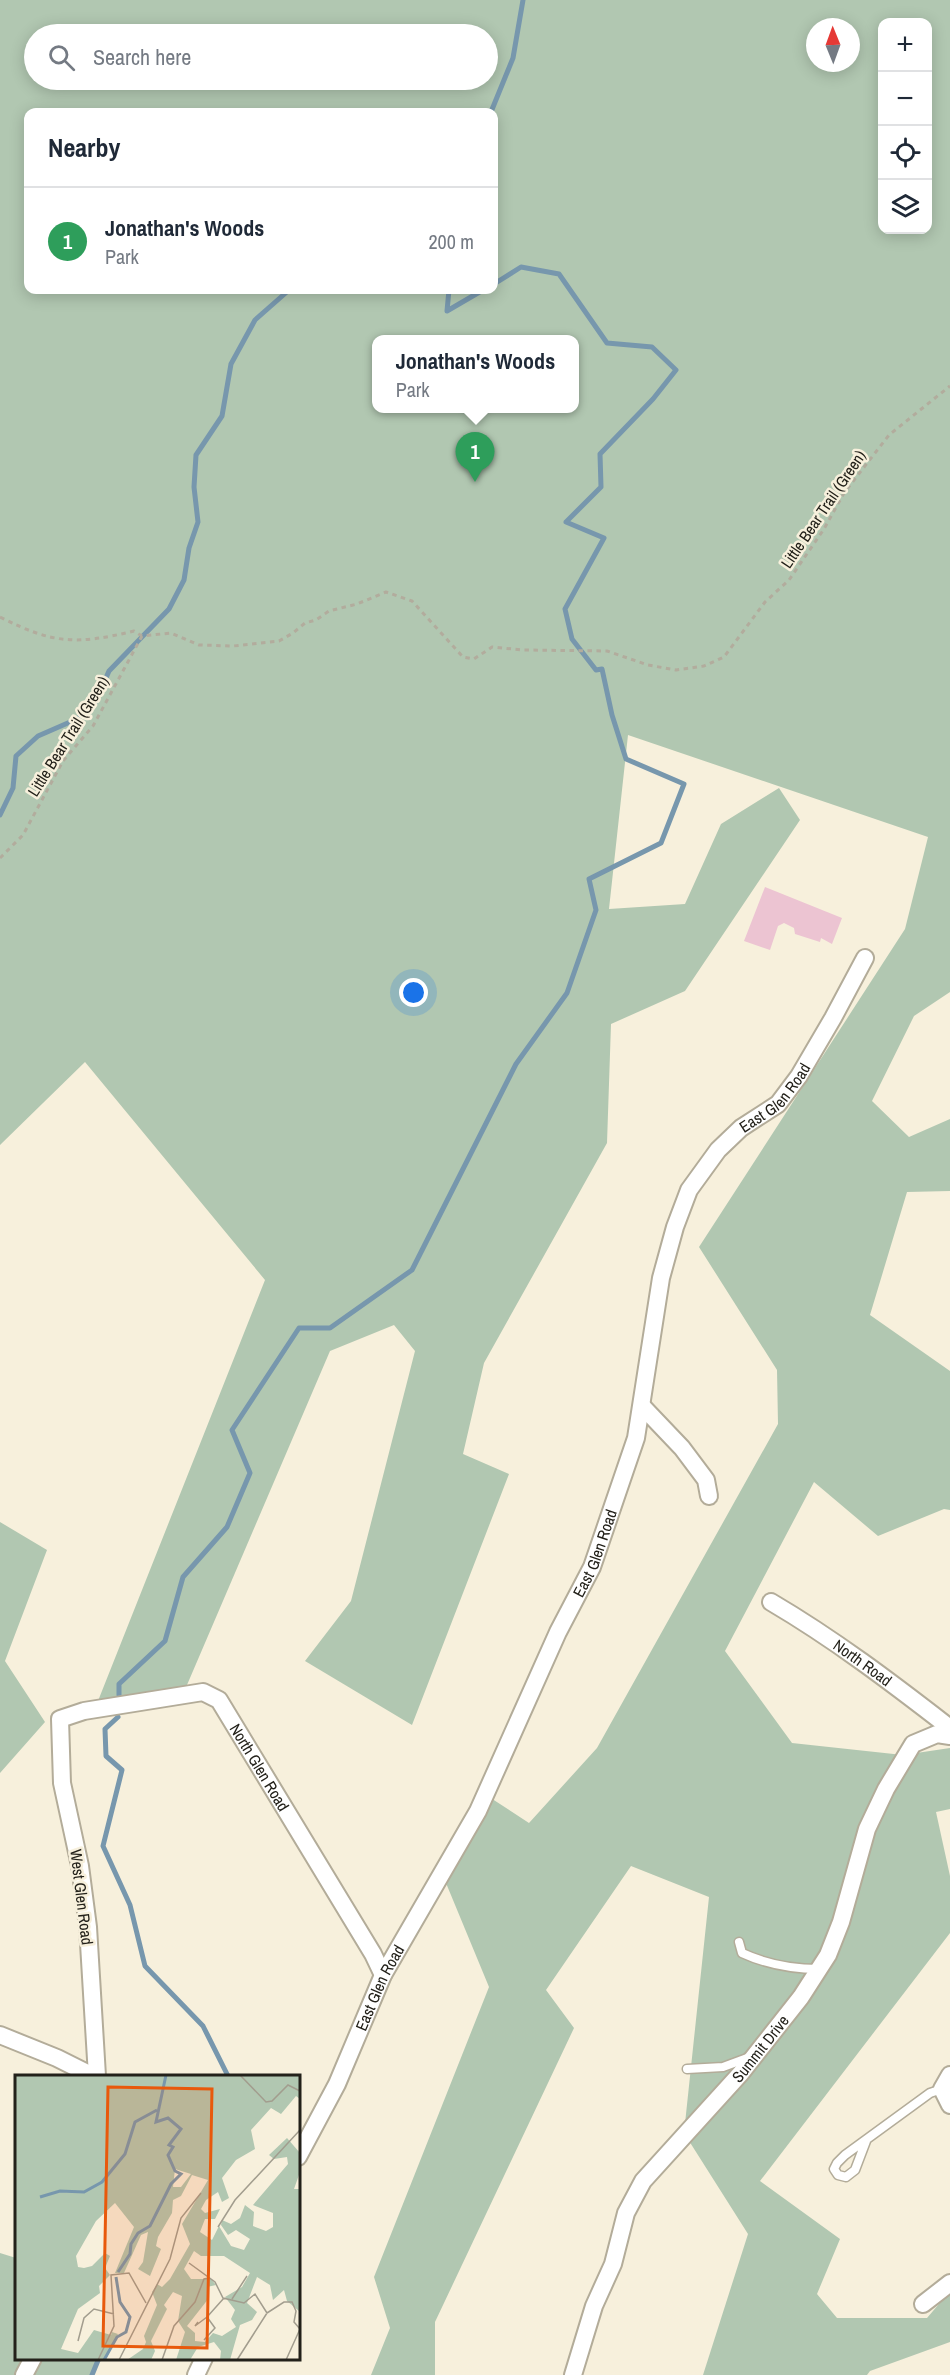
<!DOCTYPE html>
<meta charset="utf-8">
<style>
:root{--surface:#fff;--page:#f6f6f7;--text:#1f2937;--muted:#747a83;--line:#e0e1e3;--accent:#d93025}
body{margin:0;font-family:"Archivo Narrow",sans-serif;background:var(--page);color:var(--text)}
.controls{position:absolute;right:18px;top:18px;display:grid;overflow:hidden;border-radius:12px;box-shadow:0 3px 15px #0003}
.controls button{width:54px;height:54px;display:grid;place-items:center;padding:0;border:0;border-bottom:2px solid var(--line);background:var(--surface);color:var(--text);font:30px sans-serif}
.compass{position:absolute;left:806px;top:18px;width:54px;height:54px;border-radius:50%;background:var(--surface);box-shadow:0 3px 15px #0003;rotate:359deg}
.you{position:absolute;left:414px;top:993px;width:21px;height:21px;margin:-15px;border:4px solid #fff;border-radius:50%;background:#1a73e8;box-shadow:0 0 0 9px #1a73e833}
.badge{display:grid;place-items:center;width:39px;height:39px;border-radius:50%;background:var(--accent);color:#fff;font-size:20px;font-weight:700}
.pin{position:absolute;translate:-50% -50px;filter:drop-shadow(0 2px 3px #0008)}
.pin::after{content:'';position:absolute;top:32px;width:21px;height:18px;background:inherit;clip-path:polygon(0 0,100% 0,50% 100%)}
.popup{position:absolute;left:372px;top:335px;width:207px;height:78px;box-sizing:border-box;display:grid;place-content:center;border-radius:12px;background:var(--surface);filter:drop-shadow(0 2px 4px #0005);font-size:20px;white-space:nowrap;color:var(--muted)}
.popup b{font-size:22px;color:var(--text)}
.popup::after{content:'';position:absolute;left:50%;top:100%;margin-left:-12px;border:12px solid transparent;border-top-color:var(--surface)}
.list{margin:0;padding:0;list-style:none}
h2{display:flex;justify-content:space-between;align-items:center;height:78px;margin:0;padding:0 24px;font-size:26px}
h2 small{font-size:20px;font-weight:400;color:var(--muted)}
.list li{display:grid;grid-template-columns:39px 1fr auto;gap:18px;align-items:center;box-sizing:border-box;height:108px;padding:0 24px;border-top:2px solid var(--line)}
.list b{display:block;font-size:22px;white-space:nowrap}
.list p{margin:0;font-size:20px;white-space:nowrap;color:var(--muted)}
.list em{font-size:20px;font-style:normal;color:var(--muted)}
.icon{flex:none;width:33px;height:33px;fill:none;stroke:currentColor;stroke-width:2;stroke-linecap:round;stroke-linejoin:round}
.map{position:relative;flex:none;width:950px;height:2375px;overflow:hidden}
.search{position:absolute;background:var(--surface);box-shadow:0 3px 15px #0003;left:24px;top:24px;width:474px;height:66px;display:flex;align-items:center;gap:15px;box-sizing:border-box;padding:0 21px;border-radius:33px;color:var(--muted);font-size:22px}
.panel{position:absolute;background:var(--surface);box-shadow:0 3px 15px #0003;left:24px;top:108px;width:474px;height:186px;border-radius:12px}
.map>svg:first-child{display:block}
.green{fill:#b1c7b1;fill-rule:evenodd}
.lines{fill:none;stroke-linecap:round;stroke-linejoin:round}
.stream{stroke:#7797ad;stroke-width:5}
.building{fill:#ecc4d2}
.lane-casing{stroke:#b3ac99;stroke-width:11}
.street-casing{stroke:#b3ac99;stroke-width:20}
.path{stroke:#b2ac9d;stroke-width:3;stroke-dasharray:4.5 4.5;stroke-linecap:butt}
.lane{stroke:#fff;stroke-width:8}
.street{stroke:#fff;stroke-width:16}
.labels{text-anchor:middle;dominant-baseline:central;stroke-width:5;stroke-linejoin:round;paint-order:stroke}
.street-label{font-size:16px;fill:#23211a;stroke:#f7f0dc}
.inset-river{fill:none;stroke:#7797ad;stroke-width:3}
.inset-road{fill:none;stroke:#a29d8e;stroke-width:1.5}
.view{fill:#e8590c;fill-opacity:0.15;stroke:#e8590c;stroke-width:3}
.inset-edge{fill:none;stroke:#23211a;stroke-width:3}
</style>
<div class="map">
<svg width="950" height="2375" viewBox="0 0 950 2375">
<rect width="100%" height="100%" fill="#f7f0dc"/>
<!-- green -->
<path class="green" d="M0,0H950V992L914,1016L872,1101L909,1137L950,1119V1191L907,1192L870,1315L950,1371V1510L944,1509L878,1536L814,1482L725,1651L792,1743L903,1755L950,1748V1809L936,1812L950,1876V1933L760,2181L840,2239L817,2294L837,2318H927L950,2291V2342L870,2371L867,2375H703L748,2234L684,2133L709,1897L631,1866L546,1990L574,2028L435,2322V2375H371L390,2328L374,2277L489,1987L441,1871L483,1793L529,1823L597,1748L778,1424L777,1370L699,1247L905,929L928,837L628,735L609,909L685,904L721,824L779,788L800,820L685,991L611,1024L607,1143L484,1363L463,1454L509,1474L412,1725L305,1661L351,1601L415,1351L394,1325L330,1351L181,1699L96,1706L265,1280L85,1062L0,1145ZM882,22H928V230H882ZM815,27H851V63H815ZM34,34H488V80H34ZM28,112H494V290H28ZM376,340H574V408H376Z
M0,1522L47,1550L5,1661L45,1722L0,1773Z
M0,2253L16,2258V2358L100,2359L93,2375H0Z"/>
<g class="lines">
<!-- stream -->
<path class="stream" d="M491,112L513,58L523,0
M449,290L447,311L483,290
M0,815L13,788L16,756L38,736L77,719L95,703L109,671L169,609L184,580L189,548L198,522L194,487L196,455L222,416L231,364L255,320L289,290
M119,1695V1684L165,1641L183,1577L227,1527L250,1473L232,1430L299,1328H330L412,1270L516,1064L567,993L596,910L589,879L661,843L684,784L626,759L612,715L602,669L596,670L572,639L565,609L604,538L566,522L601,487L600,454L653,399L676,370L652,347L607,343L559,274L521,267L494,284
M118,1717L105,1729L106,1756L122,1770L103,1846L130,1905L145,1966L203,2026L228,2076
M92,2375L99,2358"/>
</g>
<!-- building -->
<path class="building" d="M765,887L842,918L832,944L821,938L820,942L795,934L794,928L784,923L778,926L770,950L744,941Z"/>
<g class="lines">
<defs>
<path id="lane" d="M739,1942L742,1953C766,1964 792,1969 819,1969
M687,2069L723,2067L750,2057
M866,2141L855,2170L846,2177L838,2175L834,2169L837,2163L845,2155L930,2093L942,2089"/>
<g id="street">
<path d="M642,1406L682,1448L706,1480L709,1496"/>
<path id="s1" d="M771,1602C834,1639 892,1683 950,1728"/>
<path d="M0,2035L57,2058L93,2076"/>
<path d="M950,2075L942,2089L950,2105"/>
<path id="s2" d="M97,2076L88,1927L80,1866L62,1783L60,1719L84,1711L203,1692L219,1700L373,1954L383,1975"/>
<path id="s3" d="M298,2157L337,2084L383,1975L478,1811L558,1632L592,1567L636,1438L661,1278L675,1227L689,1190L718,1150L741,1128L778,1104L799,1076L833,1018L865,958"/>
<path d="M923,2304L950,2283"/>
<path d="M24,2375L33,2358"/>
<path d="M196,2375L204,2358"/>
<path id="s4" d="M573,2375L594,2306L613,2264L626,2213L643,2181L741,2073L801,1997L828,1955L841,1922L867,1829L886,1789L913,1744L937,1734L950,1736"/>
</g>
</defs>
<!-- lane casing -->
<use href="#lane" class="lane-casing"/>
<!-- street casing -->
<use href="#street" class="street-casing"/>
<!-- path -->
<path class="path" d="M0,617C53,644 76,645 134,631L142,636
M0,858L23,835L63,761L93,726L142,636L171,633L199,645L233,646L279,641L293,633L305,623L316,620L329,611L357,604L386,592L412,601L463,657L474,659L492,647L523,650L607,651L648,665L676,670L704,666L724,657L765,602L789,580L824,529L844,493L889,435L950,386"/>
<!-- lane -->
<use href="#lane" class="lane"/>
<!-- street -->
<use href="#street" class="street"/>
</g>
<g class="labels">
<!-- street labels -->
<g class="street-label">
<text transform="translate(823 509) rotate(-56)">Little Bear Trail (Green)</text>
<text transform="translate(68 736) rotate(-58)">Little Bear Trail (Green)</text>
<text stroke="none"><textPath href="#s3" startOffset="1178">East Glen Road</textPath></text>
<text stroke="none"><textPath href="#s3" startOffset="674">East Glen Road</textPath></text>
<text stroke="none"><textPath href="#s1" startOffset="110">North Road</textPath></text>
<text stroke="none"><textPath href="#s2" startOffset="602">North Glen Road</textPath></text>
<text transform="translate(82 1897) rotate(83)">West Glen Road</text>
<text stroke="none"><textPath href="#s3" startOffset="188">East Glen Road</textPath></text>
<text stroke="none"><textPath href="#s4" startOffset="384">Summit Drive</textPath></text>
</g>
</g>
<!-- overview -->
<g transform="translate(15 2075)">
<rect width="285" height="285" fill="#f7f0dc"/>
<path d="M0,0H285V24L281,21L266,39L256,33L236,55L240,74L221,85L207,103L214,123L207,127L203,117L191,125L186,134L190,138L205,134L200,144H190L185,157L197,165L204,151L216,171L229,175L235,164L221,155L213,160L206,150L207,145L216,149L225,143L230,130L239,137L238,151L251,156L258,152V138L238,130L273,89L272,82L259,84L254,80L272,63L285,78V97L279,114H285L284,236L272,226L269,215L258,225L255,210L242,202L232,228L242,237L237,245L225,250L215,285H205L206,276L199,267L183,272L175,285H161L170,257L163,246L167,221L158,217L149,230L152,234L136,266L140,276L136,285H112L128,274L131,267L129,261L142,230L137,217L142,209L147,212L155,204L175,169L167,149L193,105L177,100L166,121L158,125L157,138L143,162L141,171L146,174L135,201L123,194L128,187L133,157L126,160L109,198H100L119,152L100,128L81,146L61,181L63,192L69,193L77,191L90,178L95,181L90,193L95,200L84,211L85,218L63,234L46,274L63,278L79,255L96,260L97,257L103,259L91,285H0ZM160,94L176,99L166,112H158ZM179,176L186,181H209L235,198L227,212L210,222L220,235L216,244L221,252L207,261L198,258L190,267L180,266V258L172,251L194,223L192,212L201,210L196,204H176L169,194Z" fill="#b1c7b1" fill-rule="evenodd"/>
<path class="inset-river" d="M25,122L45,116L69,117L87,107L110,79L120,47L142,35M103,197L115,179L116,169L123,158L135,151L156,109L166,99L160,96L153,80L158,72L154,70L166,54L153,43L141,47L151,0M89,285L102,262L111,257L115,242L105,227L101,202"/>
<path class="inset-road" d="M225,0L251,27L257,26L273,10L285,16M203,152L220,125L285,55M174,188L200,207L208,223L229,228L240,219L252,238M217,224L232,201M252,238L269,227H277L281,236L279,247L285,254M183,247L180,251L192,242M189,265L200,253L192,242L209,223M63,266L69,243L79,234L99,239M83,285L99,251L96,200L114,198L131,228M104,285L155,184L166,143L186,118M147,285L159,251L180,227L189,204L194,203M222,285L252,238M271,285L285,254"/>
<path class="view" d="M93,12L197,14L192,273L88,271Z"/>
<rect width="285" height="285" class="inset-edge"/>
</g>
</svg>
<div class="controls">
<button>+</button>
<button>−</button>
<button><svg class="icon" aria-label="locate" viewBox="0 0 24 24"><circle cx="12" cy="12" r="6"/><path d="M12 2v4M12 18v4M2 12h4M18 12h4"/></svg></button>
<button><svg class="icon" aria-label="layers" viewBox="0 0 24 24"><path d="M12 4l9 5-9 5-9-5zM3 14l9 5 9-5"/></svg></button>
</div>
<svg class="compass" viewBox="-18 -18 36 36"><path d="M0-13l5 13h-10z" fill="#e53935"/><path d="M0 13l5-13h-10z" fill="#747a83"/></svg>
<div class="you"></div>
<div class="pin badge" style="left:475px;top:482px;background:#2e9e5b">1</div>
<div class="popup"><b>Jonathan's Woods</b>Park</div>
<div class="search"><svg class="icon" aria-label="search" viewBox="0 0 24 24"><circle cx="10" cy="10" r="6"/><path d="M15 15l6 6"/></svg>Search here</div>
<section class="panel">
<h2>Nearby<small></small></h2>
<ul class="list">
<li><span class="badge" style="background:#2e9e5b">1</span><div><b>Jonathan's Woods</b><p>Park</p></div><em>200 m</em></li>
</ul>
</section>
</div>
